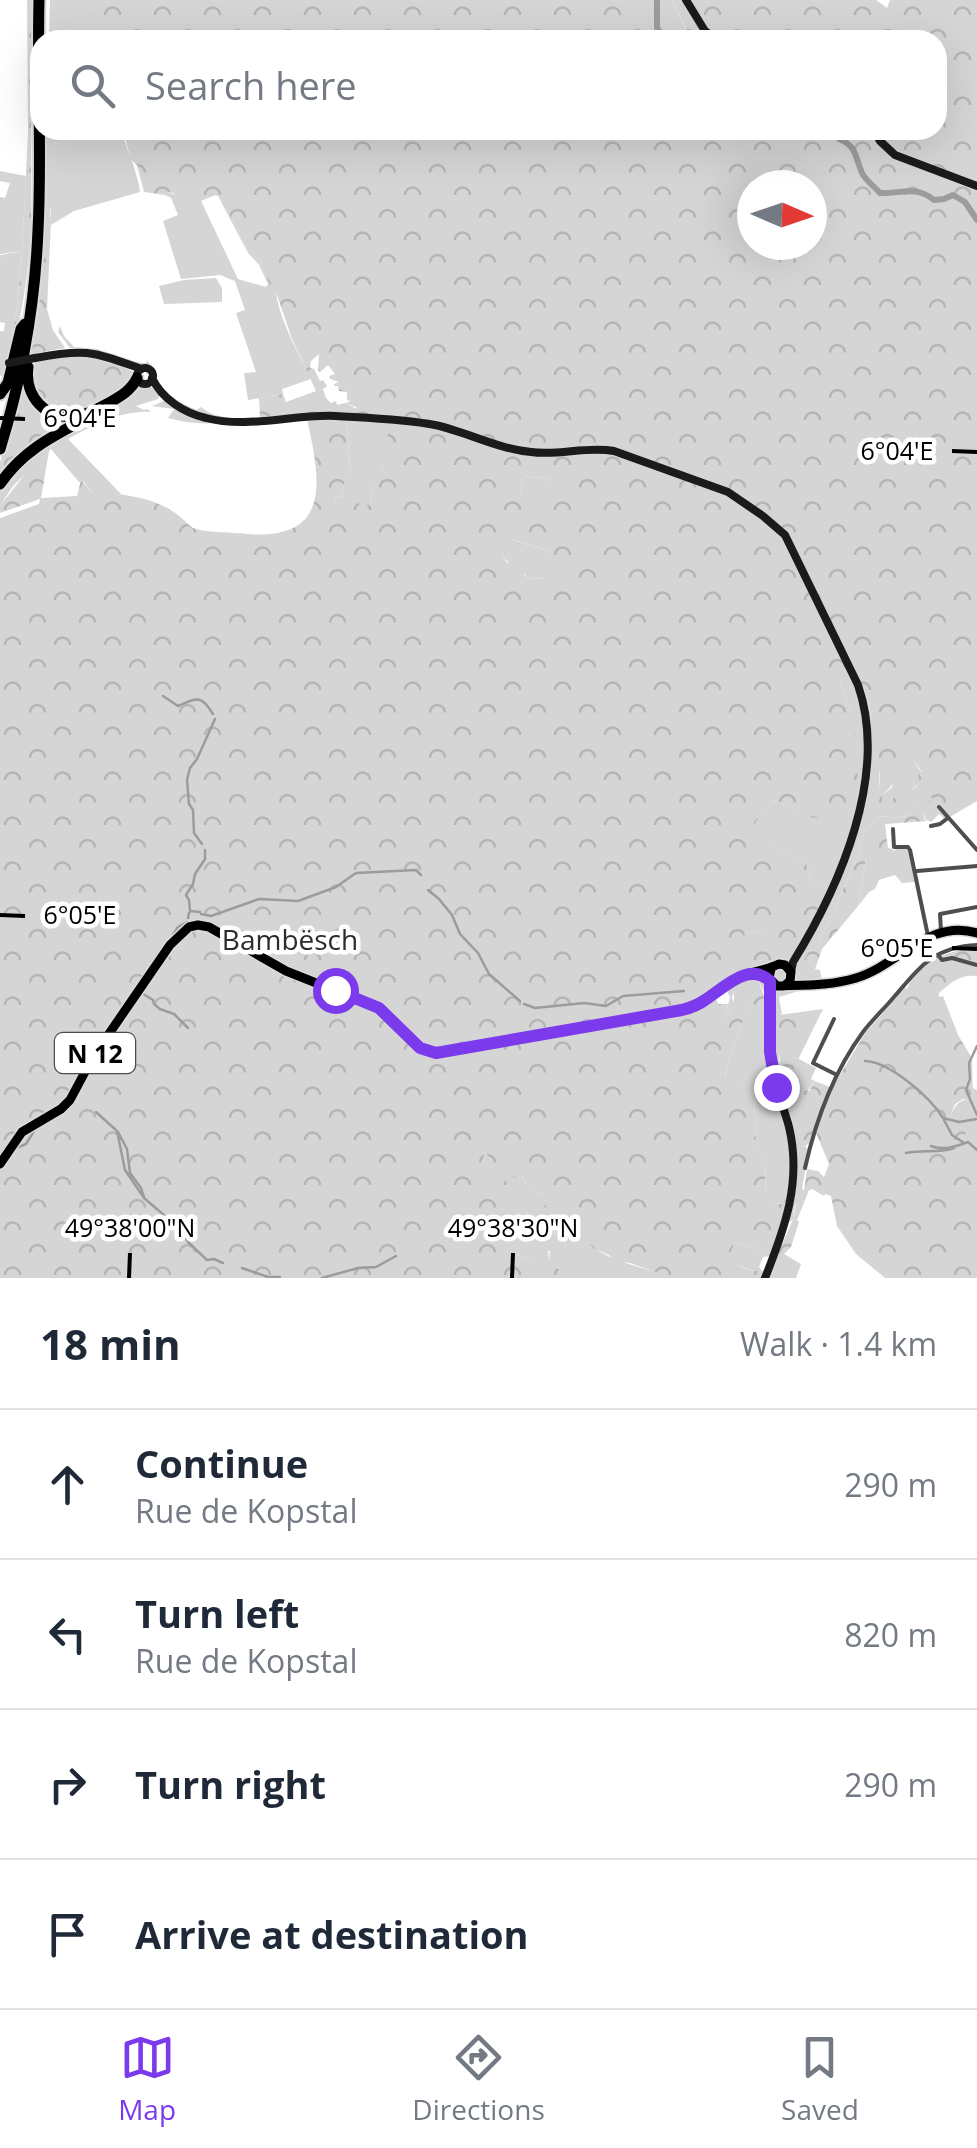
<!DOCTYPE html>
<meta charset="utf-8">
<style>
:root{--surface:#fff;--page:#f6f6f7;--text:#1f2937;--muted:#747a83;--line:#e0e1e3;--accent:#7c3aed}
body{margin:0;font-family:"Open Sans",sans-serif;background:var(--page);color:var(--text)}
.compass{position:absolute;left:737px;top:170px;width:90px;height:90px;border-radius:50%;background:var(--surface);box-shadow:0 10px 40px #0002;rotate:92deg}
.stop{position:absolute;width:30px;height:30px;margin:-22px;border:8px solid #7c3aed;border-radius:50%;background:#fff}
.stop.end{background:#7c3aed;border-color:#fff;box-shadow:0 2px 10px #0008}
.list{margin:0;padding:0;list-style:none}
h2{display:flex;justify-content:space-between;align-items:center;height:130px;margin:0;padding:0 40px;font-size:42px}
h2 small{font-size:32px;font-weight:400;color:var(--muted)}
.list li{display:grid;grid-template-columns:65px 1fr auto;gap:30px;align-items:center;box-sizing:border-box;height:150px;padding:0 40px;border-top:2px solid var(--line)}
.list b{display:block;font-size:38px;white-space:nowrap}
.list p{margin:0;font-size:32px;white-space:nowrap;color:var(--muted)}
.list em{font-size:32px;font-style:normal;color:var(--muted)}
.icon{flex:none;width:55px;height:55px;fill:none;stroke:currentColor;stroke-width:2;stroke-linecap:round;stroke-linejoin:round}
.map{position:relative;flex:none;width:977px;height:1278px;overflow:hidden}
.search{position:absolute;background:var(--surface);box-shadow:0 10px 40px #0002;left:30px;right:30px;top:30px;height:110px;display:flex;align-items:center;gap:25px;box-sizing:border-box;padding:0 35px;border-radius:30px;color:var(--muted);font-size:38px}
.sheet{height:730px;background:var(--surface)}
nav{display:flex;justify-content:space-around;align-items:center;box-sizing:border-box;height:140px;border-top:2px solid var(--line);background:var(--surface);font-size:28px;color:var(--muted)}
nav a{display:grid;justify-items:center;gap:5px}
nav .on{color:var(--accent)}
.map>svg:first-child{display:block}
.green{fill:#d5d5d5;fill-rule:evenodd}
.forest{fill:url(#forest-crowns);fill-rule:evenodd}
.lines{fill:none;stroke-linecap:round;stroke-linejoin:round}
.stream{stroke:#9c9c9c;stroke-width:2.5}
.river{stroke:#9c9c9c;stroke-width:6}
.primary-casing{stroke:#dbdbdb;stroke-width:12}
.highway-casing{stroke:#dbdbdb;stroke-width:15}
.street{stroke:#4e4e4e;stroke-width:4}
.secondary{stroke:#1b1b1b;stroke-width:8}
.primary{stroke:#000;stroke-width:9}
.highway{stroke:#000;stroke-width:11}
.secondary-bridge{stroke:#1b1b1b;stroke-width:8}
.route{stroke:#7c3aed;stroke-width:12}
.ticks{fill:none;stroke:#000;stroke-width:4}
.labels{text-anchor:middle;dominant-baseline:central;stroke-width:9;stroke-linejoin:round;paint-order:stroke}
.shield{fill:#fff;stroke:#4c4c4c;stroke-width:2.5}
.shield-label{font-size:25px;font-weight:bold;fill:#000}
.park-label{font-size:28px;fill:#2c2c2c;stroke:#fff}
.ticks-label{font-size:25px;text-anchor:middle;fill:#000;stroke:#fff;stroke-width:9;stroke-linejoin:round;paint-order:stroke}
</style>
<div class="map">
<svg width="977" height="1278" viewBox="0 0 977 1278">
<defs>
<pattern id="forest-crowns" width="20" height="18" patternUnits="userSpaceOnUse" patternTransform="scale(2.5)"><rect width="20" height="18" fill="#d5d5d5"/><path d="M2 6a3 3 0 1 1 6 0M12 15a3 3 0 1 1 6 0" fill="none" stroke="#b5b5b5"/></pattern>
</defs>
<rect width="100%" height="100%" fill="#fff"/>
<!-- green -->
<path class="green" d="M50,0H92L103,34L100,36L101,40H49Z
M657,0H672L690,39L665,40C655,29 658,15 657,0Z
M43,130H121C126,147 139,177 140,192L74,211L51,225V210L43,183Z
M0,171L26,176L22,251L0,254V197L5,198L10,183L0,181Z
M167,192L197,201L219,193L249,253L260,263L272,288L276,289C277,316 299,354 311,379L282,389L283,394L248,400L244,373L256,372L236,313L245,310L235,281L220,275L181,279L163,221L178,215L171,198L165,195ZM215,195L218,196L248,253L259,265L268,284L266,287L238,279L201,201Z
M22,255L16,315L8,358L10,359L3,377L0,375V331H4L5,323L0,322V258Z
M216,278L222,288V302L164,304L159,286L184,280Z
M60,326L64,336L74,347L97,349L137,362L146,363L147,360C153,368 154,376 160,384C168,396 184,405 197,410L201,407C217,421 240,418 260,417C223,422 205,428 168,418L174,409L152,406L164,401L166,397L160,392L158,399L136,406L144,410L147,409L151,412C121,410 93,425 68,439L122,495L93,493L83,481L79,482L51,449L13,486L0,506C0,500 0,495 0,489C12,453 98,414 131,395L140,386H147L158,390C156,384 156,372 149,368C144,365 138,367 133,364C109,355 97,349 70,348L58,332Z
M326,398L331,403L336,401L337,405L345,403L380,420L389,432L382,474L375,478L370,505L335,501L336,497L342,496L345,475L351,471C348,452 349,435 345,417L351,411L331,409L322,402Z
M523,476L550,479L548,502L534,512L519,499Z
M510,539L551,552L546,579L529,578L502,557Z
M850,671L862,685L868,701L874,734V752L879,767V808L882,796L892,787L902,761L913,759L948,818L943,819V817L939,814L931,822L925,819L924,812L936,811L921,808L908,794L917,785L906,779L908,807L911,815L897,818L881,816L865,830L858,855L831,918L819,938L820,944L814,951L809,950L817,979L821,976L823,982L799,988L802,990L779,997L782,1014L779,1015V1061L790,1076L797,1058L816,1068L811,1079L815,1081L800,1101L803,1102L808,1111L806,1129H800L803,1147L810,1141L815,1126L811,1142L805,1146L809,1151L802,1188L804,1191L795,1206L793,1219L790,1222L785,1218L788,1194L784,1204L771,1203L765,1196L766,1159L756,1145L754,1095L748,1076L737,1084L725,1076L734,1042L749,1007L766,1001L764,992L758,980L734,991L732,998L734,1002L723,1025L730,997L726,989L715,997L719,1005L710,1004L682,1010L741,942L745,932L757,933L761,928L766,929L746,962L763,960L829,887L812,882L807,865L748,834L762,811L772,801L783,803L806,816L853,714L840,682Z
M897,848H908L915,882L902,883L895,875L879,880L875,889L869,892L859,905L866,857L892,851V849L894,851Z
M972,1088L977,1090V1145L970,1143L949,1120C955,1106 957,1099 973,1099Z
M485,1151L520,1174L536,1199L541,1192L553,1199L547,1215L553,1219L561,1216L555,1225L543,1218L544,1228L554,1231L561,1249H564L566,1245L560,1236L562,1221L566,1218C578,1225 583,1238 594,1247C609,1261 642,1267 662,1274L661,1278H573L549,1264L550,1251H548L547,1259L535,1260L497,1250L482,1163Z
M735,1242L772,1253L770,1256L763,1257L759,1267L762,1271L759,1273L732,1263L729,1257Z"/>
<!-- forest -->
<path class="forest" d="M27,0H32L31,232C28,276 22,317 10,359L7,358L16,315L22,256L0,258V255L22,251L28,133Z
M92,0H657V28L665,40H102L103,35Z
M672,0H876L887,8L890,0H977V801L948,818L920,783L918,775L921,771L913,759L909,764L904,762L900,776L882,796V803L879,809L876,808C878,803 881,775 879,769C878,762 874,755 873,746C872,731 872,714 867,698C864,687 857,680 850,671L849,677L840,682L853,714L859,795L850,825L805,816L783,803L773,801L762,811L749,834L807,865L812,882L830,887C818,912 804,957 773,960L769,964L762,960L743,964L744,949L765,929L761,928L757,933L745,932C739,967 719,984 687,1009L710,1004H728L724,1022L731,1009L730,1005L734,1002V983L750,977L758,980L766,1001L749,1007L734,1042L725,1075L737,1084L749,1075L754,1095L756,1145L766,1159L765,1195H770L771,1203L783,1204L788,1194H790L772,1253L735,1242L729,1257C734,1266 755,1273 763,1271L762,1278H661V1274L630,1263L613,1261L609,1255L595,1249L573,1229V1222L566,1218L562,1221L568,1230L560,1236L566,1244L564,1250L561,1249L559,1255H556L549,1247V1239L556,1235L554,1231L544,1228L539,1234L534,1231L543,1218L555,1225L559,1217L553,1219L547,1215L544,1206L552,1199L541,1192L536,1200L521,1175L516,1178L501,1172L485,1152L482,1163L519,1191L514,1229L498,1250L535,1260L536,1256L547,1258L548,1250L550,1264L573,1278H0V518L39,504L40,499L0,513V506L36,460L49,451L41,498L77,496L81,480L93,493C119,493 154,497 175,513C182,517 187,524 193,528C205,533 233,532 247,534C336,541 319,474 306,415L260,417L259,398L283,394L286,402L316,391L292,339L275,289H272L260,263L249,253L219,194L197,201L191,205L175,199L174,193L167,192L165,195L144,192L137,165L131,160L123,130H937V40H687L690,38ZM752,185H812V245H752ZM319,354L318,370L320,372L328,365L335,374L329,376L330,379L339,382L334,384V386H338L339,391L347,392V400L351,401L345,403L356,407L361,418L380,420L379,436L388,433L382,474L375,477L370,505L335,500L336,497L342,496L345,476L351,471C348,453 349,435 345,417L351,414V410L339,406L332,409L330,404L323,402L326,398L323,389L327,386L323,380L320,381L314,369L310,368L311,361ZM523,476L550,479L547,502L534,511L526,503L519,499ZM511,539L551,552L545,579L529,578L524,575L522,559L519,557L517,567L513,561L508,563L502,557Z
M48,179L51,220L47,309L53,330L65,348L37,353L31,357L41,266L43,183Z
M72,355C94,356 114,361 134,372L135,376L132,384L91,410L62,415L36,399L29,368H34L35,362Z
M22,391H26L68,423L0,480V462Z
M914,778L918,782L909,794L920,807L929,800L937,811L924,813V819L927,821L885,824L888,848L892,849V851L888,852L885,859L866,857L859,905L822,949L815,969L820,970L821,976L817,979L806,978L801,965L810,950L814,951L820,944L819,938L831,918L858,855L865,830L881,816L897,818L911,815L907,808L890,811L886,805L896,796H901L900,788L906,779Z
M977,947V976C961,974 951,982 939,993V997L943,996L958,1035L972,1058L973,1100L963,1099L955,1104L949,1120L964,1130L970,1143L977,1145V1278H885L856,1254L837,1226L831,1196L825,1194L824,1196L812,1189L809,1190L797,1220L799,1222L791,1247L784,1254L801,1264L796,1278H768L793,1219L799,1192L804,1191L807,1169L818,1171L824,1177L829,1164L814,1128L810,1141L804,1147L801,1144L800,1129H806V1120L802,1114L808,1111L801,1101L800,1114H796L787,1091L791,1087L809,1091L815,1081L832,1088L866,1032L905,988L907,989L913,975L935,958H939L940,956L966,948Z
M823,1009L790,1076L794,1081L788,1083L787,1073L782,1071L778,1048L779,1015Z"/>
<g class="lines">
<!-- stream -->
<path class="stream" d="M163,696L178,706C197,698 201,694 213,714
M202,844L194,833L193,810L189,804L187,780L190,768L197,759L215,719
M428,890L439,899L452,915L460,934L478,953L489,974L520,1001
M200,912L190,911L189,900L186,895L193,884L195,874L205,859V850
M201,914L211,916L259,899L298,901L336,887L356,873L416,870L421,875
M188,918L189,913
M173,935L178,927L187,922
M140,992L153,1000L154,1004L160,1009L174,1014L188,1028
M524,1004L535,1008L584,1003L606,1006L623,996L684,991
M977,1046L969,1063L970,1079L966,1090L977,1115
M865,1061C890,1062 930,1097 943,1118L959,1122L977,1119
M96,1112L117,1131L125,1170L144,1198L179,1228L189,1243L207,1260L214,1259L223,1263
M944,1120L952,1135L964,1143
M118,1132L127,1149L130,1173L141,1188L144,1197
M931,1146C943,1151 957,1146 968,1142L977,1150
M14,1149L26,1144L36,1128
M906,1153C923,1149 938,1154 954,1148
M242,1268L268,1277H280
M322,1278L358,1268L376,1267L396,1256"/>
<!-- river -->
<path class="river" d="M657,0V28L665,40
M837,130L839,139C857,146 855,157 862,173C866,181 874,186 880,193C900,194 916,185 934,200L944,199L953,195L965,202L977,220"/>
<defs>
<path id="primary" d="M771,969L769,978L777,986C804,985 830,986 856,978C899,965 929,918 977,933
M0,1164L22,1132L61,1109L70,1100L93,1057L170,945L189,927L198,925L209,927L286,971L379,1008L420,1047L436,1053L682,1010C705,1004 718,986 740,977C753,971 767,970 779,964L785,965L791,972L790,981L784,986"/>
<path id="highway" d="M28,367C24,396 46,421 76,416C88,415 97,409 107,404C119,397 131,391 137,378
M0,394L8,383L21,329L25,324
M0,449C22,378 35,305 38,230C42,154 37,77 39,0
M0,484C22,451 53,436 87,418"/>
</defs>
<!-- primary casing -->
<use href="#primary" class="primary-casing"/>
<!-- highway casing -->
<use href="#highway" class="highway-casing"/>
<!-- street -->
<path class="street" d="M939,807L977,850
M931,826L940,824L948,818
M893,829L894,847H908L910,850L928,936
M917,871L977,866
M941,931L940,914L977,907
M938,955L942,960L952,958L977,965
M834,1019L813,1063L837,1075
M805,1168C816,1119 833,1073 863,1032C872,1020 884,1009 894,997C920,967 933,947 977,945"/>
<!-- secondary -->
<path class="secondary" d="M686,0L705,31L718,40
M874,130L880,141L895,155L977,186
M35,358C87,348 93,352 142,369
M137 376a8 8 0 1 1 16 0a8 8 0 1 1-16 0Z
M152,378C162,399 184,413 206,418C248,429 293,414 336,416C368,418 403,419 435,425C467,432 498,449 531,452C559,456 586,446 614,451L728,492L763,516L785,535L858,685C889,775 840,886 793,962L791,972
M765,1278C785,1228 802,1181 789,1127C784,1107 775,1088 772,1067C767,1038 772,1010 771,981"/>
<!-- primary -->
<use href="#primary" class="primary"/>
<!-- highway -->
<use href="#highway" class="highway"/>
<!-- secondary-bridge -->
<path class="secondary-bridge" d="M9,363L35,358"/>
</g>
<g class="lines">
<!-- route -->
<path class="route" d="M335,990L379,1008L420,1048L436,1053L682,1010C690,1008 698,1005 705,1000C724,988 749,961 770,981V1052L776,1087"/>
</g>
<!-- ticks -->
<path class="ticks" d="M0,418L25,419M952,451L977,452M0,915L25,916M952,948L977,949M129,1278L130,1253M512,1278L513,1253"/>
<g class="labels">
<!-- shield labels -->
<rect class="shield" x="55" y="1033" width="80" height="40" rx="8"/>
<g class="shield-label">
<text x="95" y="1053">N 12</text>
</g>
<!-- park labels -->
<g class="park-label">
<text x="290" y="939">Bambësch</text>
</g>
</g>
<g class="ticks-label">
<text x="80" y="427">6°04'E</text>
<text x="897" y="460">6°04'E</text>
<text x="80" y="924">6°05'E</text>
<text x="897" y="957">6°05'E</text>
<text x="130" y="1237">49°38'00"N</text>
<text x="513" y="1237">49°38'30"N</text>
</g>
</svg>
<svg class="compass" viewBox="-18 -18 36 36"><path d="M0-13l5 13h-10z" fill="#e53935"/><path d="M0 13l5-13h-10z" fill="#747a83"/></svg>
<div class="stop" style="left:335px;top:990px"></div>
<div class="stop end" style="left:776px;top:1087px"></div>
<div class="search"><svg class="icon" aria-label="search" viewBox="0 0 24 24"><circle cx="10" cy="10" r="6"/><path d="M15 15l6 6"/></svg>Search here</div>
</div>
<section class="sheet">
<h2>18 min<small>Walk · 1.4 km</small></h2>
<ul class="list">
<li><svg class="icon" aria-label="ahead" viewBox="0 0 24 24"><path d="M12 20V5M6 11l6-6 6 6"/></svg><div><b>Continue</b><p>Rue de Kopstal</p></div><em>290 m</em></li>
<li><svg class="icon" aria-label="left" viewBox="0 0 24 24"><path d="M17 20v-9H6M10 6l-5 5 5 5"/></svg><div><b>Turn left</b><p>Rue de Kopstal</p></div><em>820 m</em></li>
<li><svg class="icon" aria-label="right" viewBox="0 0 24 24"><path d="M7 20v-9h11M14 6l5 5-5 5"/></svg><div><b>Turn right</b></div><em>290 m</em></li>
<li><svg class="icon" aria-label="arrive" viewBox="0 0 24 24"><path d="M6 21V4h12l-3 4 3 4H6"/></svg><div><b>Arrive at destination</b></div></li>
</ul>
</section>
<nav>
<a class="on"><svg class="icon" aria-label="map" viewBox="0 0 24 24"><path d="M3 6l6-2 6 2 6-2v14l-6 2-6-2-6 2zM9 4v14M15 6v14"/></svg>Map</a>
<a><svg class="icon" aria-label="directions" viewBox="0 0 24 24"><path d="M12 3l9 9-9 9-9-9zM9 14v-3h6M13 9l2 2-2 2"/></svg>Directions</a>
<a><svg class="icon" aria-label="saved" viewBox="0 0 24 24"><path d="M7 4h10v16l-5-4-5 4z"/></svg>Saved</a>
</nav>
